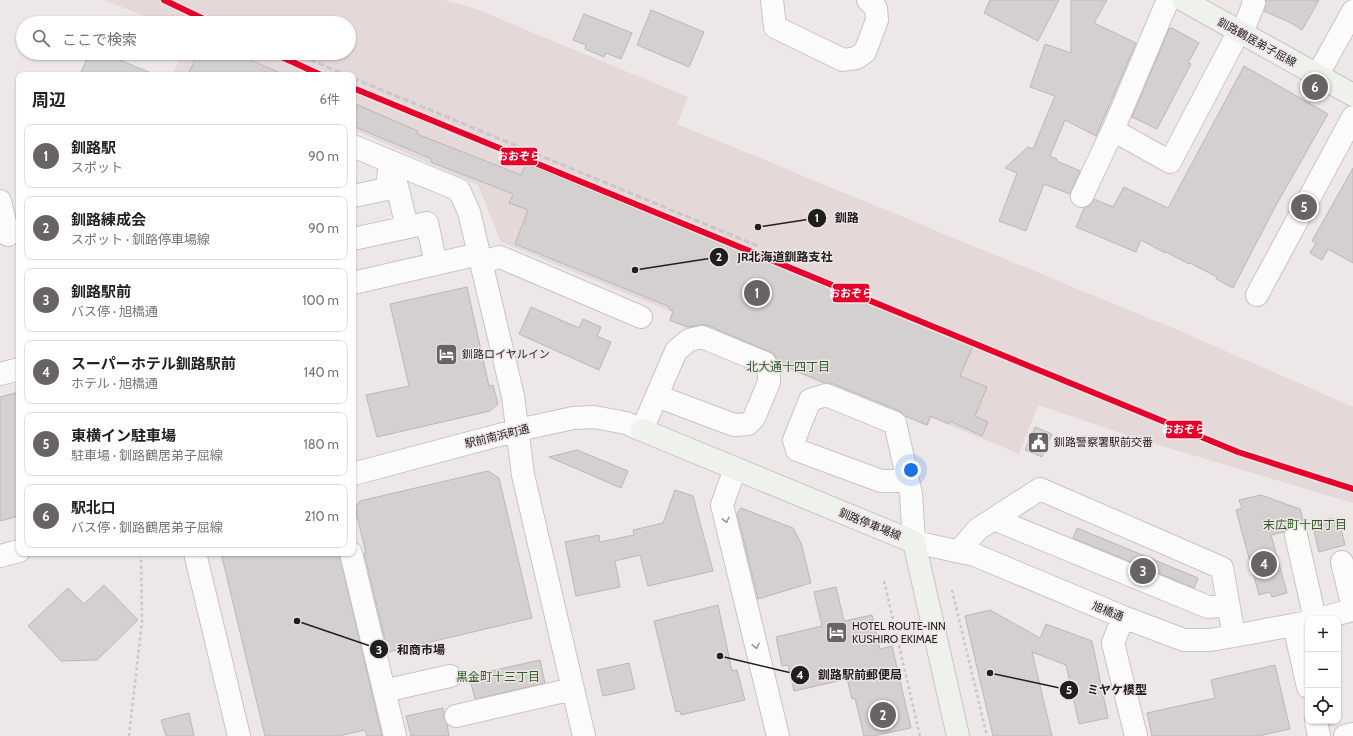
<!DOCTYPE html>
<html lang="ja">
<meta charset="utf-8">
<style>
:root{--surface:#fff;--page:#f6f6f6;--text:#222;--muted:#767676;--line:#e0e0e0;--accent:#686464}
body{margin:0;font-family:Cabin,"Noto Sans JP",sans-serif;background:var(--page);color:var(--text)}
.controls{position:absolute;right:12px;bottom:12px;display:grid;overflow:hidden;border-radius:8px;box-shadow:0 1px 3px #0004}
.controls button{width:36px;height:36px;display:grid;place-items:center;padding:0;border:0;border-bottom:1px solid var(--line);background:var(--surface);color:var(--text);font:20px sans-serif}
.you{position:absolute;left:911px;top:470px;width:14px;height:14px;margin:-10px;border:3px solid #fff;border-radius:50%;background:#1a73e8;box-shadow:0 0 0 6px #1a73e833}
.badge{display:grid;place-items:center;width:26px;height:26px;border-radius:50%;background:var(--accent);color:#fff;font-size:13px;font-weight:700}
.pin{position:absolute;translate:-50% -50%;border:2px solid #fff;box-shadow:0 1px 4px #0006}
.list{margin:0;padding:0;list-style:none}
h2{display:flex;justify-content:space-between;align-items:center;height:52px;margin:0;padding:0 16px;font-size:17px}
h2 small{font-size:13px;font-weight:400;color:var(--muted)}
.list li{display:grid;grid-template-columns:26px 1fr auto;gap:12px;align-items:center;box-sizing:border-box;height:64px;margin:0 8px 8px;padding:0 8px;border:1px solid var(--line);border-radius:8px}
.list b{display:block;font-size:15px;white-space:nowrap}
.list p{margin:0;font-size:13px;white-space:nowrap;color:var(--muted)}
.list em{font-size:13px;font-style:normal;color:var(--muted)}
.icon{flex:none;width:22px;height:22px;fill:none;stroke:currentColor;stroke-width:2;stroke-linecap:round;stroke-linejoin:round}
.map{position:relative;flex:none;width:1353px;height:736px;overflow:hidden}
.search{position:absolute;background:var(--surface);box-shadow:0 1px 3px #0004;left:16px;top:16px;width:340px;height:44px;display:flex;align-items:center;gap:10px;box-sizing:border-box;padding:0 14px;border-radius:22px;color:var(--muted);font-size:15px}
.panel{position:absolute;background:var(--surface);box-shadow:0 1px 3px #0004;left:16px;top:72px;width:340px;height:484px;border-radius:8px}
.map>svg:first-child{display:block}
.built{fill:#e5d8d8}
.building{fill:#d5d0d0;stroke:#bcb7b7}
.lines{fill:none;stroke-linecap:round;stroke-linejoin:round}
.minor-casing{stroke:#c9c4c4;stroke-width:24}
.major-casing{stroke:#c8c5c5;stroke-width:24}
.path{stroke:#c9c7c7;stroke-width:2.5;stroke-dasharray:3 3;stroke-linecap:butt}
.minor{stroke:#fcfbfb;stroke-width:22}
.major{stroke:#eef1ec;stroke-width:22}
.rail{stroke:#c9c8c8;stroke-width:3;stroke-dasharray:6 3;stroke-linecap:butt}
.rail-1-casing{stroke:#efe5e5;stroke-width:9}
.rail-1{stroke:#e4002b;stroke-width:6}
.oneway{stroke:#999898}
.labels{text-anchor:middle;dominant-baseline:central;stroke-width:3;stroke-linejoin:round;paint-order:stroke}
.street-label{font-size:11px;fill:#211e1e;stroke:#efe5e5}
.poi-label{font-size:11px;fill:#211e1e;stroke:#efe5e5;text-anchor:start}
.neighbourhood-label{font-size:12px;fill:#2c5d27;stroke:#efe5e5}
.leader{fill:none;stroke:#211e1e;stroke-width:1.5}
.callout-dot{fill:#211e1e;stroke:#efe5e5;stroke-width:1.5}
.mark-label{font-size:12px;text-anchor:middle;font-weight:bold;fill:#fff}
.callout-label{font-size:12px;text-anchor:middle;font-weight:bold;fill:#211e1e;stroke:#efe5e5;stroke-width:3;stroke-linejoin:round;paint-order:stroke}
.line-badge{stroke:#efe5e5;stroke-width:1.5}
.badge-label{font-size:11px;text-anchor:middle;font-weight:bold;fill:#fff}
</style>
<div class="map">
<svg width="1353" height="736" viewBox="0 0 1353 736">
<rect width="100%" height="100%" fill="#ede7e7"/>
<!-- built -->
<path class="built" d="M104,0H443L471,7L688,97L677,124L1187,334L1353,407V503L1135,438L1038,405L1019,454L932,418L928,426L669,321L672,312L501,242L478,185L353,129V75H173L182,53H349V23H162Z"/>
<!-- building -->
<path class="building" d="M990,0H1059L1038,41L984,13Z
M1071,0H1107L1094,23L1136,43L1096,136L1065,120L1050,156L1057,159V161L1080,171L1070,194L1044,184L1026,231L999,221L1017,173L1005,168L1028,147L1033,149L1055,96L1030,87L1045,44L1071,53Z
M1266,0H1319L1302,30L1289,22L1264,11Z
M651,10L704,32L689,67L637,45Z
M584,14L632,33L621,59L606,53L604,57L585,49L586,45L573,40Z
M1172,28L1199,43L1188,63L1191,64L1157,129L1132,117L1169,29Z
M89,53H103L156,75H80Z
M198,53H234L285,75H188Z
M1244,66L1328,114L1275,207L1233,288L1216,279L1217,277L1190,263L1189,264L1166,252L1165,253L1141,240L1136,252L1076,227L1084,208L1089,206L1094,199L1113,207L1124,187L1168,208Z
M353,103L418,131L417,134L521,175L526,164L973,346L960,376L987,387L975,416L988,422L982,436L950,421L949,424L930,416L927,425L905,416L900,411L831,383H825L779,364L774,354L770,352L707,325H699L688,327L670,320L673,311L669,309L670,307L515,244L528,210L509,203L513,194L431,162L432,159L353,126Z
M1353,168V263L1328,249L1322,260L1310,253L1316,243L1312,241Z
M467,287L489,386L493,385L498,404L490,411L377,437L366,395L409,386L390,304Z
M531,307L579,328L583,319L601,327L597,336L611,342L599,370L519,334Z
M19,392V516L0,521V397Z
M1035,427L1052,434L1042,457L1025,450Z
M577,450L628,471L621,488L549,457Z
M488,471L499,478L532,618L388,652L364,553H366L355,508L360,501Z
M675,490L693,496L713,571L648,586L640,555L615,561L620,587L576,596L565,542L599,535L600,542L634,535L633,530L663,523Z
M1261,495L1300,509L1305,526L1299,523H1293L1287,526L1284,532L1271,535L1287,593L1272,597L1270,592L1259,595L1236,510L1242,508L1239,500Z
M741,508L793,528L801,543L811,583L758,599L737,513Z
M1332,518L1333,522L1339,521L1345,545L1319,552L1312,523Z
M1077,528L1198,578L1194,588L1073,538Z
M221,553H339L382,736H367L365,730L338,736H265Z
M104,585L138,620L97,660L61,661L28,626L68,588L84,604Z
M836,587L844,621L872,615L880,649L892,646L911,728L873,736H864L855,698L852,699L847,679L794,691L788,665L782,666L776,637L822,626L814,592Z
M718,605L732,671L737,670L745,700L681,715L680,711L676,712L654,621Z
M990,610L1040,638L1046,624L1092,641L1108,718L1079,724L1066,665L1032,652L1052,736H993L965,616Z
M540,660L545,683L475,699L469,676Z
M629,663L635,689L603,696L597,670Z
M1275,665L1290,729L1258,736H1152L1147,713L1215,698L1211,680Z
M443,708L444,718L447,724L449,736H411L406,716Z
M189,713L194,736H166L161,720Z"/>
<g class="lines">
<defs>
<path id="minor" d="M772,0L775,27L843,60L856,58L865,52L877,20L876,8L868,0
M1242,33L1254,3L1253,0
M1317,76L1353,11
M1113,130L1170,162L1239,31
M353,146L459,190L469,212L513,396L523,475L584,736
M387,189L397,186L407,227
M353,196L387,189L390,161
M1082,196L1113,130L1168,0
M0,201L8,235
M353,239L427,223L436,264
M481,262L500,257L641,317
M353,283L479,254
M1257,295L1353,117
M0,374L19,369
M735,469L722,505L778,736
M353,474L518,430L573,418L594,417L626,423L642,430L676,351L689,340L702,337L765,363L769,373V382L754,418L748,424L734,425L657,396
M908,481H881L797,450L794,440L810,400L826,395L895,423L911,494L914,542L975,555L1123,617L1184,640H1210L1234,636L1308,622
M994,519L1208,607L1228,605
M1296,535L1315,619
M959,551L978,529L1040,489L1222,568L1234,636
M195,553L239,736
M351,553L395,736
M0,556L19,551
M1342,562L1353,608
M1123,617L1113,643L1136,736
M1318,619L1353,610
M1294,625L1308,687
M384,691L450,676
M456,716L573,689
M1316,721L1319,736
M1345,736L1353,734"/>
<path id="major" d="M1183,0L1353,95
M642,430L914,542L958,736"/>
</defs>
<!-- minor casing -->
<use href="#minor" class="minor-casing"/>
<!-- major casing -->
<use href="#major" class="major-casing"/>
<!-- path -->
<path class="path" d="M884,581L920,736
M952,590L987,736
M129,736L142,621L141,553"/>
<!-- minor -->
<use href="#minor" class="minor"/>
<!-- major -->
<use href="#major" class="major"/>
<!-- rail -->
<path class="rail" d="M177,6L220,23
M293,53L347,75
M353,78L758,246"/>
<defs>
<path id="rail-1" d="M164,0L212,23
M273,53L321,75
M353,88L1238,452L1353,489"/>
</defs>
<!-- rail-1 casing -->
<use href="#rail-1" class="rail-1-casing"/>
<!-- rail-1 -->
<use href="#rail-1" class="rail-1"/>
</g>
<!-- one-way arrows -->
<defs><path id="oneway-chevron" d="M-2-3.5L2.5 0L-2 3.5" fill="none" stroke-width="1.6" stroke-linecap="round" stroke-linejoin="round"/></defs>
<g class="oneway">
<use href="#oneway-chevron" transform="translate(726 520) rotate(77)"/>
<use href="#oneway-chevron" transform="translate(756 646) rotate(77)"/>
</g>
<!-- icons -->
<defs>
<symbol id="hotel-square" viewBox="-11 -11 22 22"><rect x="-9" y="-9" width="18" height="18" rx="4" fill="#686464" stroke="#efe5e5"/><path d="M-6-4.5h1.5V1H6V5H4.5V3h-9V5H-6ZM-4 0a1.8 1.8 0 1 1 3.6 0ZM.5 0V-2.5h3Q6-2.5 6 0Z" fill="#fff"/></symbol>
<symbol id="civic-square" viewBox="-11 -11 22 22"><rect x="-9" y="-9" width="18" height="18" rx="4" fill="#686464" stroke="#efe5e5"/><path d="M-.6-6.5H3V-4.5H.6V-3L4-1V1h2V6H-6V1h2V-1L-.6-3ZM-1.2 2.5V6h2.4V2.5Z" fill="#fff"/></symbol>
</defs>
<g fill-rule="evenodd">
<use href="#hotel-square" x="434" y="342" width="25" height="25"/>
<use href="#civic-square" x="1026" y="430" width="25" height="25"/>
<use href="#hotel-square" x="824" y="620" width="25" height="25"/>
</g>
<g class="labels">
<!-- street labels -->
<g class="street-label">
<text transform="translate(1257 42) rotate(29)">釧路鶴居弟子屈線</text>
<text transform="translate(497 436) rotate(-14)">駅前南浜町通</text>
<text transform="translate(870 524) rotate(22)">釧路停車場線</text>
<text transform="translate(1108 611) rotate(22)">旭橋通</text>
</g>
<!-- poi labels -->
<g class="poi-label">
<text x="462" y="354">釧路ロイヤルイン</text>
<text x="1054" y="442">釧路警察署駅前交番</text>
<text x="852" y="626">HOTEL ROUTE-INN<tspan x="852" dy="13">KUSHIRO EKIMAE</tspan></text>
</g>
<!-- neighbourhood labels -->
<g class="neighbourhood-label">
<text x="788" y="366">北大通十四丁目</text>
<text x="1305" y="524">末広町十四丁目</text>
<text x="498" y="676">黒金町十三丁目</text>
</g>
</g>
<!-- callouts -->
<path class="leader" d="M758 227L817 218M635 270L719 257M297 621L379 649M720 656L800 675M990 673L1069 690"/>
<g class="callout-dot">
<circle cx="758" cy="227" r="4"/>
<circle cx="635" cy="270" r="4"/>
<circle cx="297" cy="621" r="4"/>
<circle cx="720" cy="656" r="4"/>
<circle cx="990" cy="673" r="4"/>
<circle cx="817" cy="218" r="10"/>
<circle cx="719" cy="257" r="10"/>
<circle cx="379" cy="649" r="10"/>
<circle cx="800" cy="675" r="10"/>
<circle cx="1069" cy="690" r="10"/>
</g>
<g class="mark-label">
<text x="817" y="222">1</text>
<text x="719" y="261">2</text>
<text x="379" y="654">3</text>
<text x="800" y="679">4</text>
<text x="1069" y="694">5</text>
</g>
<g class="callout-label">
<text x="847" y="222">釧路</text>
<text x="785" y="261">JR北海道釧路支社</text>
<text x="421" y="654">和商市場</text>
<text x="860" y="679">釧路駅前郵便局</text>
<text x="1117" y="694">ミヤケ模型</text>
</g>
<g class="line-badge">
<rect x="500" y="147" width="38" height="19" rx="4" fill="#e4002b"/>
<rect x="832" y="283" width="38" height="20" rx="4" fill="#e4002b"/>
<rect x="1165" y="420" width="38" height="19" rx="4" fill="#e4002b"/>
</g>
<g class="badge-label">
<text x="519" y="160">おおぞら</text>
<text x="851" y="297">おおぞら</text>
<text x="1184" y="433">おおぞら</text>
</g>
</svg>
<div class="controls">
<button>+</button>
<button>−</button>
<button><svg class="icon" aria-label="locate" viewBox="0 0 24 24"><circle cx="12" cy="12" r="6"/><path d="M12 2v4M12 18v4M2 12h4M18 12h4"/></svg></button>
</div>
<div class="you"></div>
<div class="pin badge" style="left:757px;top:293px">1</div>
<div class="pin badge" style="left:883px;top:715px">2</div>
<div class="pin badge" style="left:1143px;top:571px">3</div>
<div class="pin badge" style="left:1264px;top:564px">4</div>
<div class="pin badge" style="left:1304px;top:207px">5</div>
<div class="pin badge" style="left:1315px;top:87px">6</div>
<div class="search"><svg class="icon" aria-label="search" viewBox="0 0 24 24"><circle cx="10" cy="10" r="6"/><path d="M15 15l6 6"/></svg>ここで検索</div>
<section class="panel">
<h2>周辺<small>6件</small></h2>
<ul class="list">
<li><span class="badge">1</span><div><b>釧路駅</b><p>スポット</p></div><em>90 m</em></li>
<li><span class="badge">2</span><div><b>釧路練成会</b><p>スポット · 釧路停車場線</p></div><em>90 m</em></li>
<li><span class="badge">3</span><div><b>釧路駅前</b><p>バス停 · 旭橋通</p></div><em>100 m</em></li>
<li><span class="badge">4</span><div><b>スーパーホテル釧路駅前</b><p>ホテル · 旭橋通</p></div><em>140 m</em></li>
<li><span class="badge">5</span><div><b>東横イン駐車場</b><p>駐車場 · 釧路鶴居弟子屈線</p></div><em>180 m</em></li>
<li><span class="badge">6</span><div><b>駅北口</b><p>バス停 · 釧路鶴居弟子屈線</p></div><em>210 m</em></li>
</ul>
</section>
</div>
